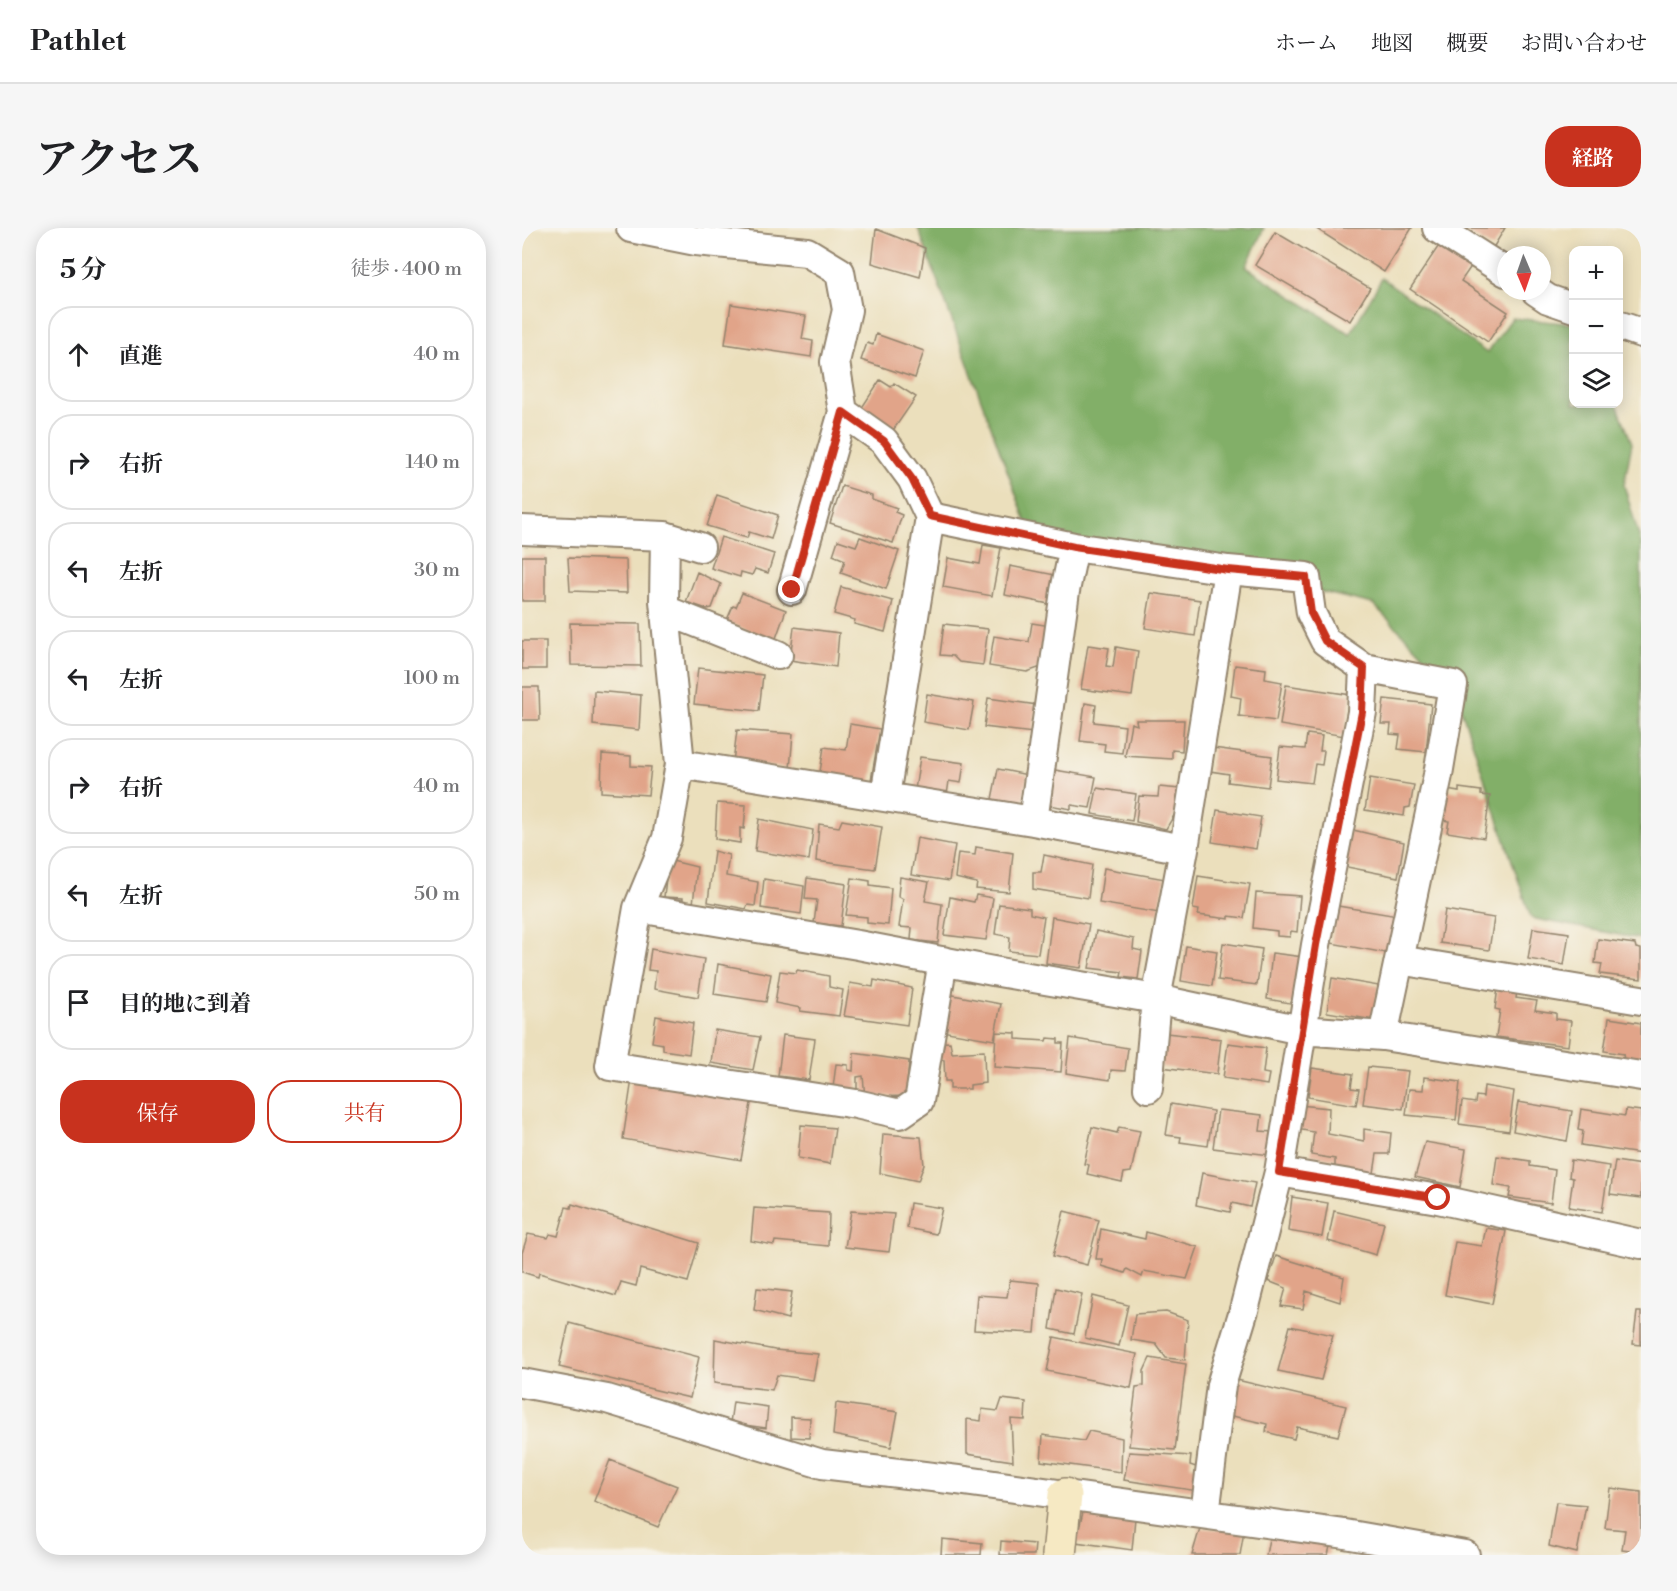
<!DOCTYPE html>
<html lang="ja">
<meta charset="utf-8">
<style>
:root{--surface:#fff;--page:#f6f6f6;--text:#202124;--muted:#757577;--line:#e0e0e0;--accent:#c8321e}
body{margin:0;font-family:"Libre Bodoni","Noto Serif JP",serif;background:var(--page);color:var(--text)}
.controls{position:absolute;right:18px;top:18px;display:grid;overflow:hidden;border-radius:12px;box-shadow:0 3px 15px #0003}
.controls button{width:54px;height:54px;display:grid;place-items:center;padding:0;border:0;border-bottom:2px solid var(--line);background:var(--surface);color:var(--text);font:30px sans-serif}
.compass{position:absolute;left:975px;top:18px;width:54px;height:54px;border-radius:50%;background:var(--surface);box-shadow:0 3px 15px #0003;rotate:178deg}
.stop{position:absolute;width:18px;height:18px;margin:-14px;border:4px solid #c8321e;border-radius:50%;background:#fff}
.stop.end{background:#c8321e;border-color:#fff;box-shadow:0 2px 6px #0008}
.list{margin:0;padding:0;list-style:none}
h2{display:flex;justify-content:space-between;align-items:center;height:78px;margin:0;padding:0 24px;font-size:26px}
h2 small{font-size:20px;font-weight:400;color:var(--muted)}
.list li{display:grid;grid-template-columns:39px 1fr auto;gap:18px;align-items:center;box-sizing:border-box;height:96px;margin:0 12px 12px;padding:0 12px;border:2px solid var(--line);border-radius:24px}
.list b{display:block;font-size:22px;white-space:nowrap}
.list em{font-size:20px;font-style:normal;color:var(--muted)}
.actions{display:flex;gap:12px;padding:18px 24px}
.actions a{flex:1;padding:14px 0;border:2px solid var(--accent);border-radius:24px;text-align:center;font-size:21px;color:var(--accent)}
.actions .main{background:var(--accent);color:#fff}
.icon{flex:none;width:33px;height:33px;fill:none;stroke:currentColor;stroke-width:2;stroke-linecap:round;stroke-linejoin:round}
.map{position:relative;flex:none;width:1119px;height:1327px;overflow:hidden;border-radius:24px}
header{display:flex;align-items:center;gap:36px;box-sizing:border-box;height:84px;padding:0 30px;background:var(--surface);border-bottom:2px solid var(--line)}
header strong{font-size:28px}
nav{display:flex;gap:33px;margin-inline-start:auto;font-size:21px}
.intro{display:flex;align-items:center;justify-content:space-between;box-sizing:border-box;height:144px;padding:0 36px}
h1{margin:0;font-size:42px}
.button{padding:15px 27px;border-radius:24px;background:var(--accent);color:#fff;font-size:21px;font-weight:700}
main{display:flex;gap:36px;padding:0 36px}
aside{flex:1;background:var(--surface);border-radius:24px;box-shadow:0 3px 15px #0003}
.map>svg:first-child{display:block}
.forest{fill:#82af67;stroke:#5e6c42;stroke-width:1.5}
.building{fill:#e1a489}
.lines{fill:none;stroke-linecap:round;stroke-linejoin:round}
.street-casing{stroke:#93846d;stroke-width:32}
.secondary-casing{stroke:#93846d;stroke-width:36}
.street{stroke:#fff;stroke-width:28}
.secondary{stroke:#f6e9c3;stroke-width:33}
.route{stroke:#c8321e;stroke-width:8}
</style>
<header>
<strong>Pathlet</strong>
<nav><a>ホーム</a><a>地図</a><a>概要</a><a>お問い合わせ</a></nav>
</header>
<div class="intro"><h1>アクセス</h1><a class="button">経路</a></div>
<main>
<aside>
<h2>5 分<small>徒歩 · 400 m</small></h2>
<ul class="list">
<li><svg class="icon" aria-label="ahead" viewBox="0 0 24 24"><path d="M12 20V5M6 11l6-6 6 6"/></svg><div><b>直進</b></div><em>40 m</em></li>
<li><svg class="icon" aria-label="right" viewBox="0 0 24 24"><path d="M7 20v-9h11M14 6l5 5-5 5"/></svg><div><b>右折</b></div><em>140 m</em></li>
<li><svg class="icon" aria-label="left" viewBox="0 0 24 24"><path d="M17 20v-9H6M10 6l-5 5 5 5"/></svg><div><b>左折</b></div><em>30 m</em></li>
<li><svg class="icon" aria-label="left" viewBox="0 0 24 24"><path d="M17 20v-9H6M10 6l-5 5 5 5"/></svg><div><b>左折</b></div><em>100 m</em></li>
<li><svg class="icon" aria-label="right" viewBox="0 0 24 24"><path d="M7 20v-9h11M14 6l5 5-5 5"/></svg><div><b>右折</b></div><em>40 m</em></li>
<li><svg class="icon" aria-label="left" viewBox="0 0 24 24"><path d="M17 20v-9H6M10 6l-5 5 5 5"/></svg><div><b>左折</b></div><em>50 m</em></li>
<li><svg class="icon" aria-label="arrive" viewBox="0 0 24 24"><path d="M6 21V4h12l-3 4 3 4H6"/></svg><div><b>目的地に到着</b></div></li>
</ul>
<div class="actions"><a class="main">保存</a><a>共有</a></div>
</aside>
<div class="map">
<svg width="1119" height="1327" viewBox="0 0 1119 1327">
<rect width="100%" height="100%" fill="#f7f3e8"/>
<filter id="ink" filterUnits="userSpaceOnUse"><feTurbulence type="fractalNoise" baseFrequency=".0167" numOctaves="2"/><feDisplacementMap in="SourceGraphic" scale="12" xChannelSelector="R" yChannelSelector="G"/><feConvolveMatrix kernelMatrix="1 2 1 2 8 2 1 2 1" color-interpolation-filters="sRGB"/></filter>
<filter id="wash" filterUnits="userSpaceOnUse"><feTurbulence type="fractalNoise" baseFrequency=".008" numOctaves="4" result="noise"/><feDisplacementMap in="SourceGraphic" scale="24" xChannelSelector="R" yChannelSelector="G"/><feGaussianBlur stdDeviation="1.35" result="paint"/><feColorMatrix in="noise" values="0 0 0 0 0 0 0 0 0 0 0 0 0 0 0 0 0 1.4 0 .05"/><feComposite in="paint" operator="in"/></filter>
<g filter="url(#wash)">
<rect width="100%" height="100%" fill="#ebdfbc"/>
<!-- forest -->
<path class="forest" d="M396,0H742L724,39L828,106L860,50L965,125L990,90L1051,96L1052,176H1095L1110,215L1102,257L1119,315V711L1009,690L931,457L851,376L706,342L510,310Z"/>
<g id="blocks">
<!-- building -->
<path class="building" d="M793,0H890L862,44Z
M938,0H983L971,20Z
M354,1L403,20L398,49L350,35Z
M753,4L848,60L828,93L733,37Z
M918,16L950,37L939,53L986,84L966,114L888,61Z
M209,76L284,88L280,111L291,113L289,129L203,116Z
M354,106L402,123L393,150L339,132L345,115L351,117Z
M358,152L369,159L372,155L394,169L372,201L359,199L337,184Z
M320,258L350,267V271L375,280L373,284L380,287L371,315L308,295Z
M195,267L256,287L249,311L227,304L225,310L185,298Z
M199,309L252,326L246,345L233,341L230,347L219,344L218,349L189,340Z
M338,309L377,323L364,361L319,345L323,332L311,327L316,312L334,318Z
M461,317L479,320L470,368L421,359L426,330L458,336Z
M0,328H23V373H0Z
M46,330L104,332L105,365L48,363Z
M488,338L533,347L527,376L483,367Z
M175,344L199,356L190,380L185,381L164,374Z
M319,359L371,373L363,404L332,396L333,392L312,386Z
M220,365L264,382L253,413L204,394L211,378L214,379Z
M629,365L678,372L673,408L623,400Z
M48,395L118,396L119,438L49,437Z
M510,395L529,398L522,438L505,444L467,438L472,408L507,414Z
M422,396L466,401L461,437L437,434L431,428L418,427Z
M272,399L317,405L314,439L268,432Z
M0,413H24V441H0Z
M566,417L587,420L584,438L591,439L594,419L616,423L610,468L559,461Z
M713,437L744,441L743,451L760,454L754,493L717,488L719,470L709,468Z
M176,440L241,447L237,483L172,476Z
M764,457L829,467L822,508L758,497Z
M0,459H17L18,492H0Z
M72,463L119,467L117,502L71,497Z
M405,466L452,474L447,502L401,494Z
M466,470L515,477L511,505L462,499Z
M862,471L909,476L904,524L876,521L878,507L868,506L869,496H859Z
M563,475L574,477L572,494L603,498L600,525L582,523L583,516L558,513Z
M614,492H662L660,523L650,522V531L603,528L609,495L615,497Z
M328,496L358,501L348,558L297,550L302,519L324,522Z
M215,502L271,506L268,541L211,534Z
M785,506L800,508L798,523H802L800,537L793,536L790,555L754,551L758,519L783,521Z
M691,520L750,528L746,559L706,554L707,546L688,543Z
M80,526L109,528V538L129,539L126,567L79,564Z
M398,529L442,535L439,555L427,553L425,567L393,562Z
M476,541L506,547L500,577L470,571Z
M533,542L574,549L568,580L549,577V581L527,577Z
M848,550L892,557L888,579L883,580L882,588L843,582Z
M637,559L658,561L657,579L644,601L614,594L617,568L636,569Z
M575,560L614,566L610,593L570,586Z
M937,560L959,563V567L968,568L962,610L925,604L927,593L914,591L919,561L937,564Z
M195,575L224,577L222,601L218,600V615L193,611Z
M695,582L739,589L734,621L690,614Z
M237,591L291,602L287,632L233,623Z
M320,592L360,599L353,641L294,633L297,596L317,599Z
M827,601L882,614L876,649L820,638Z
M395,610L433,617L427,653L389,647Z
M454,619L491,625L487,664L454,661L455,655L433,650L436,625L453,627Z
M192,623L207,627L204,648L236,654L233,678L226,677L224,681L186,674Z
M522,627L570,637L566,670L511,661V644H519Z
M146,632L175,639L171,676L161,675V670L142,669Z
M582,640L643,651L637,685L577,675Z
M676,648L728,656L722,690L707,688V691L676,687L677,682L671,681Z
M378,649L407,654L403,673L420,676L416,715L389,712L390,700L377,699L381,671L376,668Z
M285,650L324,656L319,698L292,695L295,672L283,671Z
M330,650L348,653V657L369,660L366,697L345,695V689L324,687Z
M242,651L282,658L279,686L239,680Z
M734,665L778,668L775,704L769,703L768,709L755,708V703L731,700Z
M454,667L471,670L464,712L422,707L428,669L452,674Z
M477,676L508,680V686L522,689L516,726L487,723L488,709L473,706Z
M816,678L876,688L869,726L809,715Z
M923,682L972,690L967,722L918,715Z
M530,689L567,696L559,740L524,735Z
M1011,700L1047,705L1042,737L1006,731Z
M574,703L612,711L611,721L620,723L616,751L599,749L600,744L567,740Z
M1076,711L1113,716L1114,720L1119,721V751L1078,746L1080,736L1073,735Z
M701,715L740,721L735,757L696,752Z
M664,718L695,723L690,758L659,753Z
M129,721L182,731L176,769L132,761L134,743L126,742Z
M750,725L781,729L773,776L745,771Z
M196,736L249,746L244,774L192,766Z
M275,742L307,748V759L321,762L317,788L278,783L279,780L253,775L258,743L274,745Z
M810,750L857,758L852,792L805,784Z
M352,752L390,760L385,797L322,788L328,755L351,759Z
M977,753L996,755L994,770L1015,773L1013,782L1034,785V791L1049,793L1046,818L974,809L978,782L973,781Z
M426,766L479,776L472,812L419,803Z
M134,788L171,795L167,826L141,822V816L130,814Z
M1087,790L1119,795V834L1102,832L1101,826L1082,823Z
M193,802L238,809L231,842L189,835Z
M474,804L494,805V811L524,813L525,810L536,811V815H541L539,844L472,839Z
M644,805L699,811L695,846L639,839Z
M261,807L293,811L287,852L256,848Z
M548,810L606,820L603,843L589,842L588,852L544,845Z
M428,814L430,825L462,823L463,855L448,857V861H428V853H423L422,832L411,831V815Z
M706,815L744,820L741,845L747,846L745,857L701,850Z
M332,825L387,833L384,868L343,869L341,848L335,849V866L311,860L314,836L326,837V842L331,843Z
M846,839L886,843L881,881L841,876Z
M790,840L831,846L829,860L837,861L834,877L786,869Z
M902,849L938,854L934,892L884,887L887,861L901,862Z
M110,851L230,870L219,932L101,911Z
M962,858L992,863L987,903L937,896L940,873L953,875L954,868L961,869Z
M996,874L1050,883L1045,913L991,903Z
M649,876L691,883L686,918L658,914L659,909L644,907Z
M777,877L807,880L806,906L842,913V901L869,905L867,926H855L852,945L813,941V931L789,927L792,904L774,901Z
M1059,881L1103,888L1104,881L1119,883V926L1059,917L1061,903L1056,902Z
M696,882L740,887L738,903L751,904L748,927L691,920Z
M279,897L313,900L308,936L276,930Z
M570,899L595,905L597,899L618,903L609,944L602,945L600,954L565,946L567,937L562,936Z
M361,906L399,909L402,937L396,953L358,945Z
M903,914L944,921L938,959L893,949Z
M975,928L1008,933V938L1033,942L1029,975L987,969L989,960L971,957Z
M1049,932L1087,938L1080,984L1047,979L1051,950L1047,949Z
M1093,933L1119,937V970L1088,966Z
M680,945L733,955L728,979L710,975L708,984L674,977Z
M770,969L806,975L800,1009L766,1003Z
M388,975L420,980L414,1006L385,1000Z
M50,976L177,1015L166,1054L118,1041L114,1058L99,1054L94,1068L17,1045L16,1049L0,1044V1025L6,1006L26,1010L28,1006L36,1008L44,979L49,980Z
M232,980L307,985L306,1018L253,1013L252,1017L229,1013Z
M329,983L372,986L367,1024L323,1019Z
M542,983L577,992L565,1037L531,1028Z
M812,983L862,995L854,1027L806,1013Z
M964,1000L984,1003L970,1076L923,1067L933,1014L960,1018Z
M579,1001L623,1011L624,1004L676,1019L665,1051L622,1043L620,1049L605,1041L603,1045L579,1038L580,1031H574Z
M754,1028L822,1049L818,1074L784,1063L781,1081L759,1078L764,1060L746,1053Z
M488,1052L517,1055L513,1105L452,1102L455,1067L485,1069Z
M235,1060L270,1064L266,1091L232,1082Z
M534,1060L560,1066L552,1106L528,1101Z
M571,1068L606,1077L597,1118L563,1110Z
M644,1084L666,1092L663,1132L644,1130L634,1116L609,1112L613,1086Z
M1115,1084H1119V1117L1111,1116Z
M47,1095L177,1129L168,1170L37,1139Z
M768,1098L811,1107L799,1152L756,1143Z
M532,1109L615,1126L609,1160L525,1143Z
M193,1111L253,1122L296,1126L291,1152L255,1147L250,1162L192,1155Z
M628,1130L664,1136L653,1222L607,1218L614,1159L622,1158V1143Z
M715,1152L824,1178L816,1208L775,1199L772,1211L744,1204L745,1196L706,1187Z
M480,1171L504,1174L503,1192L489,1191L491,1233L445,1226V1191L459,1193L460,1181L476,1183Z
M211,1174L246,1179L244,1200L208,1195Z
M314,1175L376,1184L369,1219L311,1207Z
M269,1189L288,1190L287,1210L269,1209Z
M567,1203L600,1210L599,1244L519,1233L521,1207L562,1213Z
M607,1224L669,1228L668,1237L677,1240L676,1263L602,1252Z
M88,1232L155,1258L136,1299L72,1273Z
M1088,1260L1119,1264V1307L1116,1324L1100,1322L1103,1302L1083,1300Z
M1034,1274L1064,1277L1055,1325L1027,1318Z
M561,1284L613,1290L610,1322L554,1314Z
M678,1300L722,1303L718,1327H670Z
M748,1305L809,1314L806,1327H744Z
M420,1311L460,1315L459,1327H419Z
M479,1313L513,1316L512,1327H478Z"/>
</g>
</g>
<g filter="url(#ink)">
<use href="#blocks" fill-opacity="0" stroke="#93846d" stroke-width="1.5"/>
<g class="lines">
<defs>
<path id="street" d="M109,0L174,13L285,24L318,44L325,82L313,134L321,184L362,213L390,251L408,289L552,319L706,342L662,621L634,771L626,860
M915,0L984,44
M1014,63L1026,71L1052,80
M1096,97L1119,105
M0,302L143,308L178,319
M143,308L142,373L158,536L145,610L116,680L88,838L334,876L378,886L397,873L421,733
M270,362L321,184
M143,382L256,427
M842,440L931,457L916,547L861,808
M158,536L511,593L662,621
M363,568L408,289
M511,593L543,363L552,319
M116,680L336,717L471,743L634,771L779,802L861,808L1119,848
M877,732L1119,772
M757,944L916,971L1119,1016
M0,1155L85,1171L300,1236L436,1252L823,1306L943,1327
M683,1286L699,1157L722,1082L757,944L794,717L840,484L842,440L803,413L789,385L784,349L706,342"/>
<path id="secondary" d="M537,1327L543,1267"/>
</defs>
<!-- street casing -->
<use href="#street" class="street-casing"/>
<!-- secondary casing -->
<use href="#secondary" class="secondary-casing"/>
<!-- street -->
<use href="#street" class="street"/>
<!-- secondary -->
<use href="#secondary" class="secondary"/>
</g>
</g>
<g class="lines" filter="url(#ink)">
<!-- route -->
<path class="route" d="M270,362L321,184L362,213L390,251L408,288L552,319L706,342L784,349L789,385L803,413L842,440L840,484L794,717L757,944L916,970"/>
</g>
</svg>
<div class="controls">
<button>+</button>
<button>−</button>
<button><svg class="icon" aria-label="layers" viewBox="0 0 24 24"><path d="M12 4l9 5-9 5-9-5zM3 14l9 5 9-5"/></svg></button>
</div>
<svg class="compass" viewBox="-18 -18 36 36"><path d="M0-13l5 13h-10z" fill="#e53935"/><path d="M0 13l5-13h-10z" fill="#757577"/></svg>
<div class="stop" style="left:916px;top:970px"></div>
<div class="stop end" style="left:270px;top:362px"></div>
</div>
</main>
